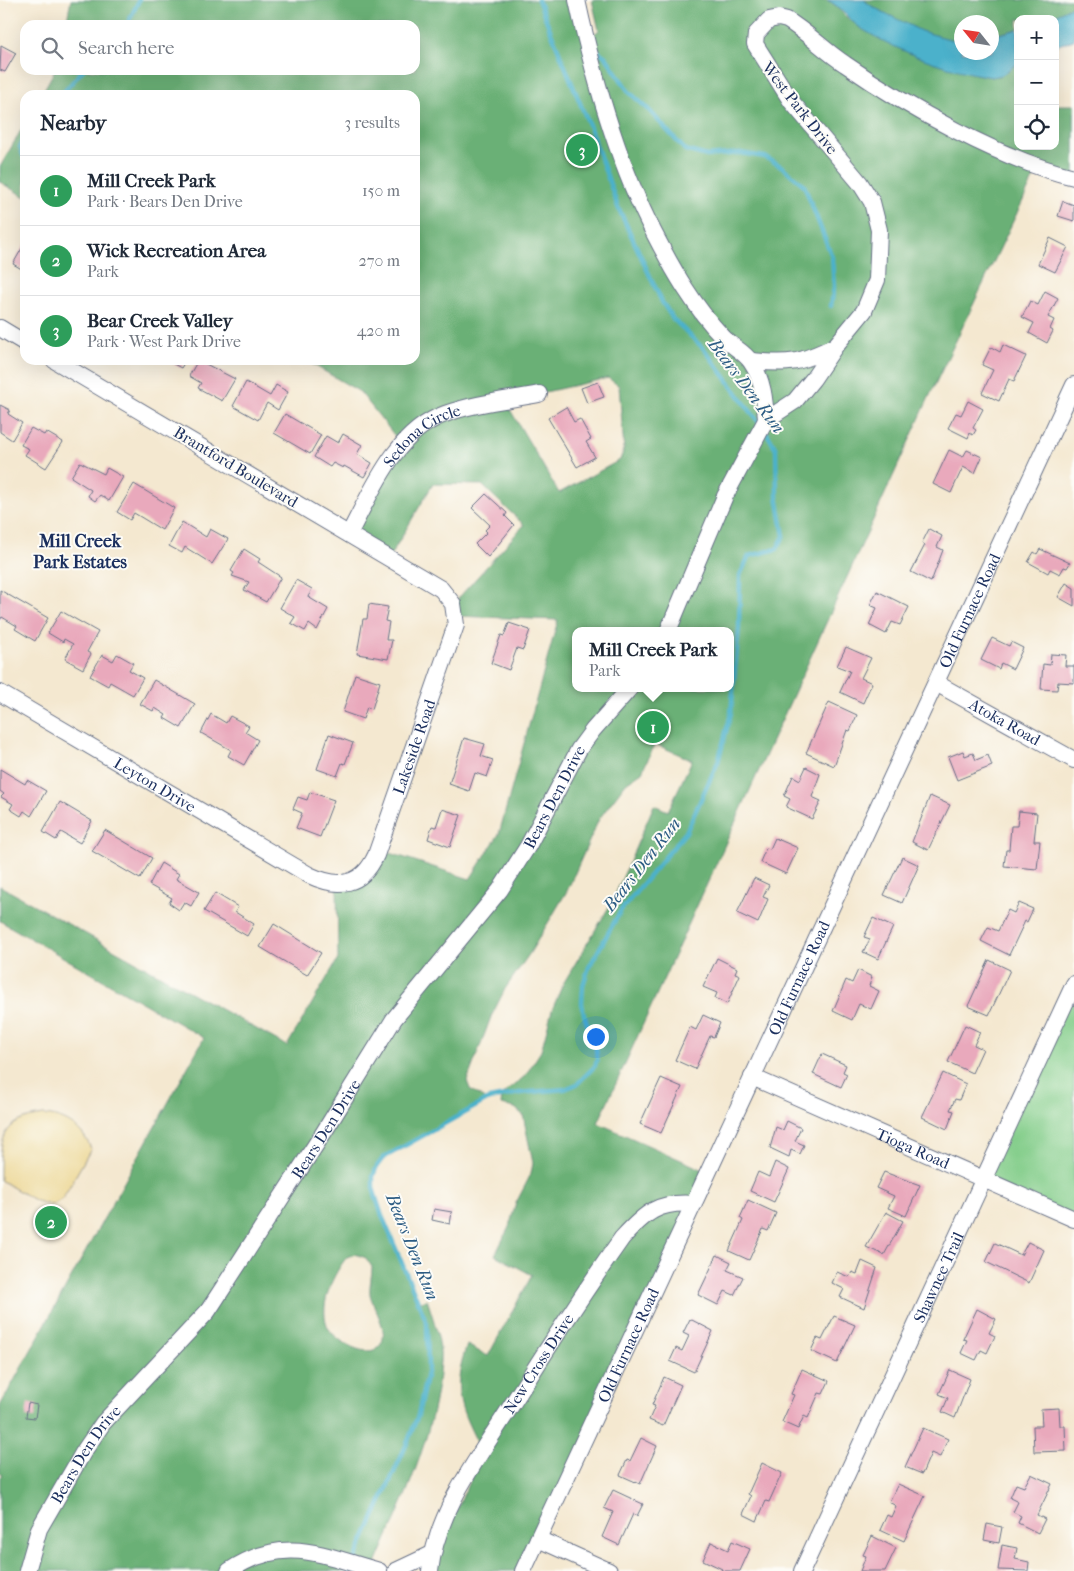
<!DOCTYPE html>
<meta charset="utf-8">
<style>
:root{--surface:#fff;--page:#f2f2f3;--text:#1f2937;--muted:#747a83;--line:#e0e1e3;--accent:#d1495b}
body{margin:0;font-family:"IM FELL French Canon",serif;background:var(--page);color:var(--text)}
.controls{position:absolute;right:15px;top:15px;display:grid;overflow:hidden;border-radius:10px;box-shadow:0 5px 20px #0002}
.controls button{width:45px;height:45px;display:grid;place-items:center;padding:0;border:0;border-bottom:1px solid var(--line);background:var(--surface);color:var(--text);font:25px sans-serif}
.compass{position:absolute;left:954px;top:15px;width:45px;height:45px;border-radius:50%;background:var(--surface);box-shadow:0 5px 20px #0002;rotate:300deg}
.you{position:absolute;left:595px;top:1036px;width:18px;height:18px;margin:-12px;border:4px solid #fff;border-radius:50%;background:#1a73e8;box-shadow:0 0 0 8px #1a73e833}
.badge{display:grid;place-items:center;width:32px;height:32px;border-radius:50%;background:var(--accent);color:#fff;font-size:16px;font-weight:700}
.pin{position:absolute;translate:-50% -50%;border:2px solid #fff;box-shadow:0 1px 5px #0006}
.popup{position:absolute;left:572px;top:627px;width:162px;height:65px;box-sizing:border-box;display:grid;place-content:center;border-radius:10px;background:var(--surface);filter:drop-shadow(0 1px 4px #0005);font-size:16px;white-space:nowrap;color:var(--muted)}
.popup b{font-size:19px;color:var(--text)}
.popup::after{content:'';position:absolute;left:50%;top:100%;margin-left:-10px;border:10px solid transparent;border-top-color:var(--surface)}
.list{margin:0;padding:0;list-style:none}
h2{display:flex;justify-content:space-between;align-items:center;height:65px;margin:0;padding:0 20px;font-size:21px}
h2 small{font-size:16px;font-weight:400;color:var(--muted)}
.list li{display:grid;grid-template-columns:32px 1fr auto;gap:15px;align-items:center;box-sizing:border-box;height:70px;padding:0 20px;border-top:1px solid var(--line)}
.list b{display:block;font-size:19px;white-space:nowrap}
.list p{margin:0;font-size:16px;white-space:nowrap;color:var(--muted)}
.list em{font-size:16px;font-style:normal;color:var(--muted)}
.icon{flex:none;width:28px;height:28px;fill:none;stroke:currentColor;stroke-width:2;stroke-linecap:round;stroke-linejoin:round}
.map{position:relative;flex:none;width:1074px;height:1571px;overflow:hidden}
.search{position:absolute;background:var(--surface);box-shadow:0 5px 20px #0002;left:20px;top:20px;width:400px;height:55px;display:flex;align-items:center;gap:12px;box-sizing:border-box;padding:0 18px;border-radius:15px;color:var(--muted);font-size:19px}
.panel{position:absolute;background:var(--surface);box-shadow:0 5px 20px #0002;left:20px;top:90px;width:400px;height:275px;border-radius:15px}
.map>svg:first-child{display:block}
.green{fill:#83cd8a;stroke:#4f7e74}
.forest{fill:#6ab076;stroke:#42706a;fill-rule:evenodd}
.sand{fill:#eeda9e;stroke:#84847e}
.water{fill:#4cb1cb;stroke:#347094}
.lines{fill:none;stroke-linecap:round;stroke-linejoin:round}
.stream{stroke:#4cb1cb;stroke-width:4.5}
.building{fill:#e9a9bc}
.minor-casing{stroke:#677086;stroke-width:18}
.minor{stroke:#fff;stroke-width:16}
.labels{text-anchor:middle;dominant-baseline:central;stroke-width:4;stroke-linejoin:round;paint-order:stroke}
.street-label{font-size:16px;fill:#1b2f5e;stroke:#fdfcf7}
.water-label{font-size:18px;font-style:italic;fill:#2c5c84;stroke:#fdfcf7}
.neighbourhood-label{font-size:18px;font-weight:bold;fill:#1b2f5e;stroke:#fdfcf7}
</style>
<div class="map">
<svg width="1074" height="1571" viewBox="0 0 1074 1571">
<rect width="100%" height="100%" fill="#fdfcf7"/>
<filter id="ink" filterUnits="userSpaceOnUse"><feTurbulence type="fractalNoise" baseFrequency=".02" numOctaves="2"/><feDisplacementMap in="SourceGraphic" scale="10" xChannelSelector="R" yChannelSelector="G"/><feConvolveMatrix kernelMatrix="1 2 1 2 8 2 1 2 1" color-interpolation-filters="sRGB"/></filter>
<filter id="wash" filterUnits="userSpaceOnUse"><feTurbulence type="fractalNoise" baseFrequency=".0096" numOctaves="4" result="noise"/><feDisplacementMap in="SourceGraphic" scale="20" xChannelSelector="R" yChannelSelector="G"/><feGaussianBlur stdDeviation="1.12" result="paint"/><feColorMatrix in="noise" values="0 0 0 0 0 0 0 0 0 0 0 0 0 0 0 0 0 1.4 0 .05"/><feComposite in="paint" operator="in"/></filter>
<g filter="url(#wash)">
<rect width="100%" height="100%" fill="#f4e8d0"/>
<!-- green -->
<path class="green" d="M1074,984V1219L983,1179Z"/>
<!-- forest -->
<path class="forest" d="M71,0H582L591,37L599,30L592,0H827C839,5 842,16 853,22C894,49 944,69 992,77L1002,75L1018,63V146H1055V105H1074V177L1039,167L931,393L598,1123L708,1172L523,1571H430L482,1452C461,1410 450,1392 467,1345L488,1356L532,1275L495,1255L509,1227L516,1203L531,1174L533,1163L523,1115L515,1108L501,1105L502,1095L525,1076L541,1051L552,1010L563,984L612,902L654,805L668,811L692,760L655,744L642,772L626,783L599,819L567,891L530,953L505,989L491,1017L467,1081L470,1089L486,1100L383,1158L377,1166L373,1176V1188L381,1213L419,1303L427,1299C433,1319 442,1341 440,1362C436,1435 401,1505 373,1571H0V1477L2,1474L0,1472V1406L204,1038L0,921V886L287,1046L338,959L337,884L347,882L378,849L470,879L499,834L558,620L456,616L453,604L524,525L482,485L433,484L389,558L349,534L402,445L360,392L305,360H415V95H41L55,70H415V25H66ZM608,378L619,386L624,449L620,460L559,493L505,401ZM576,631H730V688H576ZM355,1254L366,1258L372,1267C372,1276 369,1286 370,1294C373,1308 388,1328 382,1342C373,1364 332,1340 327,1325C319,1303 334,1273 347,1257Z
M864,0H1074V5L1048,19H1018V29L992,36V22H962L961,40C929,40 889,20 864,0Z
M25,123V197L0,182V167Z"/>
<!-- sand -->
<path class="sand" d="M44,1115C66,1117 83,1128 91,1149L63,1198L53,1205L36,1201L0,1180C0,1140 0,1120 44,1115Z"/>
<!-- water -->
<path class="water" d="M827,0H864L873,7L921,31L953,40H961L962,52H992V36L1018,29V63L1002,75L992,77C948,70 901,53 862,29C849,21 841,6 827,0Z
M1074,5V40L1055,46V19H1048Z"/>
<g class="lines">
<!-- stream -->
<path class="stream" d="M538,0L589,125L618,207L662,302L673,319L705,350L760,424
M127,25L139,0
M598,51L606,57L629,92L647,108L685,150L707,156L740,153L765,157L781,166L804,185L832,257L834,287L831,306
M61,95L83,70
M25,137L20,147L25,160
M350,1571L408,1441L418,1415L428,1368L427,1323L381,1213L373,1188V1176L377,1166L383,1158L489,1099L520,1093L565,1089L577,1084L595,1066L597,1059L596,1048L584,1015L582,1003L583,985L589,967L621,910L686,832L718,762L731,713L739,627L740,575L749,556L777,549L784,536L777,496L776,449L765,430"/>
</g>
<g id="blocks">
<!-- building -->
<path class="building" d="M1,45L16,53L5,72L0,70Z
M1063,201L1074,205V221L1058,216Z
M1050,238L1068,247L1055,272L1038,264Z
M25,243V271L13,264Z
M1045,291L1058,298L1048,317L1054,320L1050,329L1053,331L1047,343L1029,333L1034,323L1022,317L1030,301L1038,305Z
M1003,345L1026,356L1014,381L1009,379L999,401L982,393L993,370L982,365L991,347L1000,352Z
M166,360H186L181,368Z
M198,360L235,379L222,401L198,388L201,383L189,376Z
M246,382L270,396L276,385L288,392L278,410L267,403L258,420L233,406Z
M598,382L604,397L587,403L581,388Z
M968,401L983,409L973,428L976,430L973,435L970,433L968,438L948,428L956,413L961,415Z
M0,405L10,410L8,414L22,423L12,440L0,432Z
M566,407L574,422L580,419L591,439L586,442L595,457L577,467L548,418Z
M285,414L321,435L310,454L274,433Z
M31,428L44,435L46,432L63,442L46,468L25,455L29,449L21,445Z
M343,434L362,445L357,454L372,463L364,477L344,466L343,468L333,463L330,467L314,457L326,436L338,443Z
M949,450L963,457L967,450L982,457L975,473L963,467L951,493L933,484Z
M80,462L104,474L107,468L123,477L109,501L100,495L95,501L88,496L91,490L71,477Z
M134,484L174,508L162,530L134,513L130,520L117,512Z
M486,494L507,513L505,516L514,525L488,557L475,544L487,532L485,530L490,525L472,508Z
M182,522L206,537L210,529L228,539L212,564L185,547L182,553L169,546Z
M929,529L942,536L937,547L943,550L931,582L911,572L925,545L922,543Z
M244,549L260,559L258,562L281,577L266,602L244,590L249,582L232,576L234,573L231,571Z
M1040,549L1070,563L1067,568L1064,567L1060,574L1050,569L1048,573L1028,562L1034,552L1037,554Z
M296,580L312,589L308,597L328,609L317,630L309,624L305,631L291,623L295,617L280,608Z
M1066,583L1074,588V606L1058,597Z
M0,590L48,618L35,641L15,629L17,626L2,617L0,620Z
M877,591L909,607L900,625L892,622L886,634L869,625L877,608L870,605Z
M369,604L388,607L385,621L389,622L386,640H392L388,659L357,654L363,619H367Z
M61,611L98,632L87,652L91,654L83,669L65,659L73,644L64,639L63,642L48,633Z
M509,623L530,630L523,650L517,648L509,670L491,663L501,635L504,636Z
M992,638L1009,646L1011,642L1023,648L1013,669L1001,663L999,669L981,660Z
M846,647L871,658L861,678L872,683L863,703L840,692L850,671L837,666Z
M117,654L133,663L129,670L143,678L133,695L110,682L108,686L90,676L102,655L113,661Z
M1051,654L1066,655L1065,666H1074V683L1058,682L1057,690L1041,689L1043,664L1050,665Z
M355,674L380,682L372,709L367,707L363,719L343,712Z
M154,680L195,704L181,728L164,718L166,715L155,708L153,711L140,704Z
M829,702L857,715L850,731L847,730L834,766L806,753Z
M211,714L226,723L230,716L249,726L245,732L258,740L244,765L228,756L231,750L201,733Z
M329,734L353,743L345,764L342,763L337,776L317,769Z
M464,738L485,744L481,756L493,760L487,777L475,773L469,791L449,784Z
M963,751L965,756L973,753L976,760L988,755L992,766L957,780L948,757Z
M806,767L820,774L812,797L821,801L812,819L786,807L790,799L784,796L793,776L800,780Z
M0,769L25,784L27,780L46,791L31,816L24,811L21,816L10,809L13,804L1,797L4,794L0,791Z
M310,792L334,800L320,837L296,828L302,813L293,809L298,797L307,800Z
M930,796L950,805L928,850L912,842Z
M60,802L92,821L80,843L61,832L56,840L43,832Z
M442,809L461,815L450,847L428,839L432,826L436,827Z
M1019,811L1037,813L1034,841H1040L1037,869L1004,866L1006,850H1009L1011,826H1017Z
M105,830L152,858L140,879L92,851Z
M775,838L798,848L786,874L760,862L766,848L770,849Z
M902,857L919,865L902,903L884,895Z
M161,863L179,874L176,879L199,892L191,906L184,902L179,910L169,903L172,898L149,885Z
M754,878L769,885L763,897L768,899L758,923L737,913Z
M215,893L238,907L235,912L254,924L247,936L204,911Z
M1019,903L1033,909L1027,922L1025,921L1009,955L981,941L988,927L998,931L1008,910L1014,913Z
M873,918L893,927L878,959L863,952L870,939L864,937Z
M274,924L321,953L307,975L260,947Z
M717,958L737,968L735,973L740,975L727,1004L715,998L717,993L703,987Z
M989,960L1010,970L989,1015L968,1006Z
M858,970L872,977L869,986L879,991L871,1009L859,1004L852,1020L833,1011L846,980L852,983Z
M703,1015L720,1023L714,1037L710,1036L695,1069L675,1060L690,1027L696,1030Z
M965,1025L980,1032L974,1045L983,1049L972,1073L948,1062Z
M822,1054L846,1065L843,1072L847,1074L841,1087L813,1074Z
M943,1073L966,1084L959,1100L955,1099L950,1110L954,1111L947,1129L922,1117Z
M661,1078L682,1087L661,1133L640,1124Z
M787,1121L801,1128L795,1141L804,1145L800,1154L791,1150L789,1157L770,1148L776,1127L783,1130Z
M775,1162L789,1169L774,1202L750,1191L758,1172L769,1177Z
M884,1172L920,1185L906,1216L888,1208L894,1196L876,1188Z
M748,1200L776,1213L768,1231L763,1229L749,1260L729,1251L743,1220L740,1218Z
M434,1209L452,1212L450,1224L432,1220Z
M886,1212L903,1221L884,1255L866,1247Z
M1028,1242L1044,1250L1029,1283L986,1262L995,1243L1021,1255Z
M717,1255L731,1262L727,1270L743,1277L734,1295L725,1291L718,1305L698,1295Z
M862,1261L877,1268L864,1308L840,1297L844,1289L832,1283L837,1272L849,1277L852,1272L857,1274Z
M977,1309L996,1319L989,1333L995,1336L987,1353L981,1350L976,1360L961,1353L967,1340L963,1339Z
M834,1316L855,1325L837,1363L811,1351L817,1338L822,1340Z
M690,1319L713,1331L694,1372L670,1361L676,1348L682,1351L689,1336L683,1333Z
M802,1369L829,1381L823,1394L819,1393L808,1418L804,1416L798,1429L782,1422L794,1395L791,1394Z
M950,1370L970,1379L955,1418L942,1412L948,1398L939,1394Z
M664,1377L681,1385L663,1426L649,1420L655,1406L652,1405Z
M28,1403L37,1405L35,1418L26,1417Z
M1059,1408L1060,1426H1065L1066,1451L1034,1452L1033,1426H1042L1041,1409Z
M923,1428L948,1439L940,1457L931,1453L922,1474L905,1467Z
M641,1438L657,1446L640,1484L620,1475L627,1460L630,1461Z
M762,1463L782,1473L769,1502L766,1501L757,1521L743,1514L751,1496L748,1494Z
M1031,1474L1052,1484L1037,1515L1045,1519L1038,1533L1018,1523L1021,1516L1013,1512L1018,1502L1010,1498L1016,1484L1024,1487Z
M898,1484L925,1496L904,1541L880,1530L887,1515L891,1517L896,1506L889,1502Z
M613,1490L643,1504L637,1516L633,1514L619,1545L602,1537L613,1512L604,1508Z
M987,1524L1002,1527L999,1543L984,1540Z
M872,1536L896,1548L885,1571H860L866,1556L863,1555Z
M732,1541L750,1549L740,1571H721L722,1569L703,1560L711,1542L728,1550Z
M1002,1545L1017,1548L1015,1559L1029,1562L1028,1571L998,1570Z"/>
</g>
</g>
<g filter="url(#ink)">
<use href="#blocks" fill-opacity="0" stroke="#677086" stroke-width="1"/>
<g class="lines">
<defs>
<g id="minor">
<path d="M577,0C594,79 617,162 654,233C673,270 694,307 723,337C731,346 745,352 751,362C763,379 765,401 766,420"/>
<path d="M0,328L25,343"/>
<path d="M751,361C790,365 800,363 835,346"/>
<path id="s1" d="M349,534C372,491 395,432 445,414C475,403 508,400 539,394"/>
<path d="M668,631L725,496L766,420L795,401L813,379L836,345L864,311L877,280L879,230L872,202L860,183L791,101L755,44L756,34L769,20L779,18L787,20C808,33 825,51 845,64C907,107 1001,160 1074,177"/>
<path id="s2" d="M936,683L1074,760"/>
<path id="s3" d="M0,693L309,875C339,889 362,886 376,855L456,625L453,604L441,589L54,360"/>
<path id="s4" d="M752,1077L1074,1219"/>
<path d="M538,1539L609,1571"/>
<path id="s5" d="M27,1571L39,1529L84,1451L103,1423L208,1311L324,1132L394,1019L500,890L528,846L579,749L593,730L630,688"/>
<path d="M229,1571C285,1534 321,1555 379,1571"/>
<path d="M396,1571L432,1554"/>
<path id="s6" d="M430,1571C437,1510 479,1457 511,1406C547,1349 583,1293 622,1238C645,1213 658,1201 694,1204"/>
<path id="s7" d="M523,1571L1074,385"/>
<path id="s8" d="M802,1571L1074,984"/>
</g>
</defs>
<!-- minor casing -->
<use href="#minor" class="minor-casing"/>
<!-- minor -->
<use href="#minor" class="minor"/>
</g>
</g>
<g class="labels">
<!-- street labels -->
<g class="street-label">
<text transform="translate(800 108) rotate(52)">West Park Drive</text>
<text stroke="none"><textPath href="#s1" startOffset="126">Sedona Circle</textPath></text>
<text transform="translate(236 467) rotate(31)">Brantford Boulevard</text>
<text stroke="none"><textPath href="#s7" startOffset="1059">Old Furnace Road</textPath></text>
<text stroke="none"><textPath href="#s2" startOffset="79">Atoka Road</textPath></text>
<text stroke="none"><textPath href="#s3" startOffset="554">Lakeside Road</textPath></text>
<text stroke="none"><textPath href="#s3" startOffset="180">Leyton Drive</textPath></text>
<text stroke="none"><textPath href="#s5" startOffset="942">Bears Den Drive</textPath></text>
<text stroke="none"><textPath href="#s7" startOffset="654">Old Furnace Road</textPath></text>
<text stroke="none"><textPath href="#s5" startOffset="538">Bears Den Drive</textPath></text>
<text stroke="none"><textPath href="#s4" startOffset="176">Tioga Road</textPath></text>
<text stroke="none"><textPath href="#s8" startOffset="324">Shawnee Trail</textPath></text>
<text stroke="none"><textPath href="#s7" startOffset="249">Old Furnace Road</textPath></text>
<text stroke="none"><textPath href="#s6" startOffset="236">New Cross Drive</textPath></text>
<text stroke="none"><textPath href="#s5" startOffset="132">Bears Den Drive</textPath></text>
</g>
<!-- water labels -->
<g class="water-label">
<text transform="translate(746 386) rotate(53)">Bears Den Run</text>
<text transform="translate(642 865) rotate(-52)">Bears Den Run</text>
<text transform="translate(412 1247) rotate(68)">Bears Den Run</text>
</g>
<!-- neighbourhood labels -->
<g class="neighbourhood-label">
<text x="80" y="541">Mill Creek<tspan x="80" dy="21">Park Estates</tspan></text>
</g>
</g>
</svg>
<div class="controls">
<button>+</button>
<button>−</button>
<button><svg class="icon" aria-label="locate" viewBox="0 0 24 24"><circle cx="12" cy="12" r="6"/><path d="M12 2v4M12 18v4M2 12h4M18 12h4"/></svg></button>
</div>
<svg class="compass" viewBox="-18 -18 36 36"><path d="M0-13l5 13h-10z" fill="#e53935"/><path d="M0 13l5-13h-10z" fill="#747a83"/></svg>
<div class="you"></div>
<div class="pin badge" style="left:653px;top:727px;background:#2e9e5b">1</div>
<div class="popup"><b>Mill Creek Park</b>Park</div>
<div class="pin badge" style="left:51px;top:1222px;background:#2e9e5b">2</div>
<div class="pin badge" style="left:582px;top:150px;background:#2e9e5b">3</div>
<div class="search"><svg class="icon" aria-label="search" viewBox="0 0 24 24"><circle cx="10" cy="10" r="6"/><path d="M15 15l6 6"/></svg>Search here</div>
<section class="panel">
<h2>Nearby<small>3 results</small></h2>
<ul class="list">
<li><span class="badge" style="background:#2e9e5b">1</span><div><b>Mill Creek Park</b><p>Park · Bears Den Drive</p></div><em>150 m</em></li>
<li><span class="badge" style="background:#2e9e5b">2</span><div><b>Wick Recreation Area</b><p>Park</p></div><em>270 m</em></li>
<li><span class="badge" style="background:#2e9e5b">3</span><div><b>Bear Creek Valley</b><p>Park · West Park Drive</p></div><em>420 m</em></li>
</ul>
</section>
</div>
